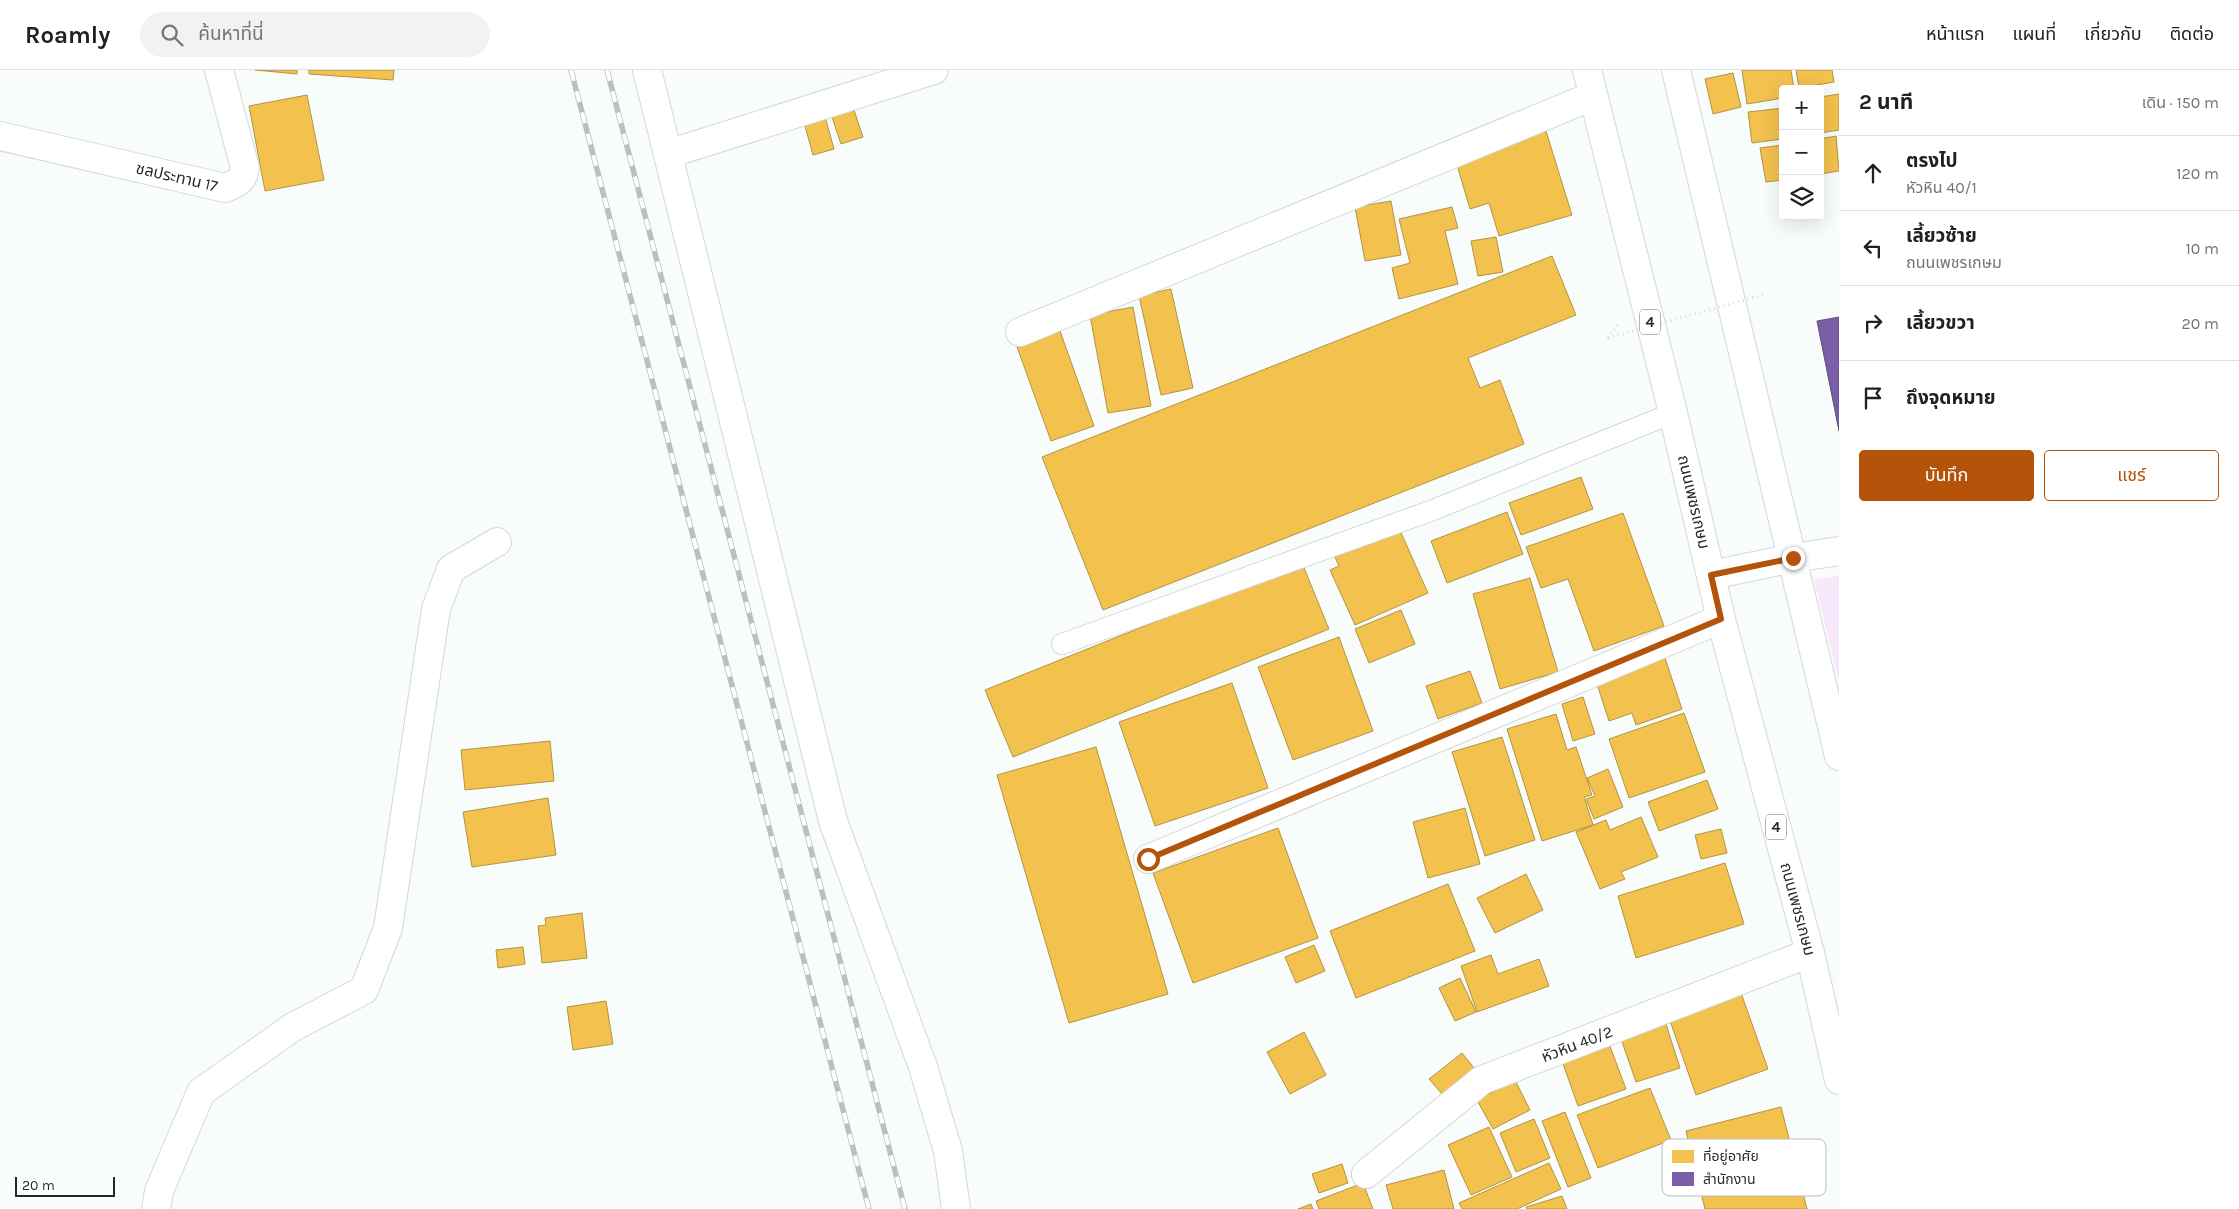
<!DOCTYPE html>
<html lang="th">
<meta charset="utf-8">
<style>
:root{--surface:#fff;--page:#f2f2f2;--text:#202124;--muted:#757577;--line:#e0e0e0;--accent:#b45309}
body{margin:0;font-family:Karla,"Noto Sans Thai",sans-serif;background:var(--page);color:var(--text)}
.controls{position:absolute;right:15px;top:15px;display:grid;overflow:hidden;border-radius:5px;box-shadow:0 5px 20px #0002}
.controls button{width:45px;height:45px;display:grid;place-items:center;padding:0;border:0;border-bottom:1px solid var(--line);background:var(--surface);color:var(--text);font:25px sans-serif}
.scale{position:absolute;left:15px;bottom:12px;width:100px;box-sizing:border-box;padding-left:5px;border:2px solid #1e2a26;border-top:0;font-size:14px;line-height:18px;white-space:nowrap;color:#1e2a26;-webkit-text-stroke:4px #fff;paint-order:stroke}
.stop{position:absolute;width:15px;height:15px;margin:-11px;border:4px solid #b45309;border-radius:50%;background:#fff}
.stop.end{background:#b45309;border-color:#fff;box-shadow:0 1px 5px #0008}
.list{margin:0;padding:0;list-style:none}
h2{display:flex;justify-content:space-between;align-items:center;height:65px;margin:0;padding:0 20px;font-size:21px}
h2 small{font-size:16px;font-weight:400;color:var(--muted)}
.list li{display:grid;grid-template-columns:32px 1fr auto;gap:15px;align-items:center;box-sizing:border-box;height:75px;padding:0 20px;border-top:1px solid var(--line)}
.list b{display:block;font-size:19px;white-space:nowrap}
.list p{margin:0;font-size:16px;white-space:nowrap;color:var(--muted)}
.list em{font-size:16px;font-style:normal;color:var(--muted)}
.actions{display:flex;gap:10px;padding:15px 20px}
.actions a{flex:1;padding:11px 0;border:1px solid var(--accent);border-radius:5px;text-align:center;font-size:18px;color:var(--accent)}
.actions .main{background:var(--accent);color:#fff}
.icon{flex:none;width:28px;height:28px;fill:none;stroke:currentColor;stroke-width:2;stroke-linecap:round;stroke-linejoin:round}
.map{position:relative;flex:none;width:1839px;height:1139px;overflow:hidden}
header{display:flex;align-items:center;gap:30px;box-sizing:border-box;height:70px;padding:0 25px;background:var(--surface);border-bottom:1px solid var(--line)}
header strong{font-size:24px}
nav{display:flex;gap:28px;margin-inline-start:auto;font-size:18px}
.search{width:350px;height:45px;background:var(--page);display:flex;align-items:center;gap:12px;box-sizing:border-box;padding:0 18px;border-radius:28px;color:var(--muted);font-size:19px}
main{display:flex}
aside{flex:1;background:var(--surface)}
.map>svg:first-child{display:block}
.green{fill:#f6e8fa}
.homes{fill:#f2c14e;stroke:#b29442}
.offices{fill:#7b5ea7;stroke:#5f4e80}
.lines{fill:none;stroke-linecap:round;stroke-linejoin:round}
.service-casing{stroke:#d1d9d6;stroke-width:22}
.minor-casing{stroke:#d1d9d6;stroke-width:30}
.primary-casing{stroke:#d1d9d6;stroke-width:30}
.path{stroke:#d9dbdb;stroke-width:3;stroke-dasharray:1 4;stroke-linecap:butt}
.service{stroke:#fefffe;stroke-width:20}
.minor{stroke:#fefffe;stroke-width:28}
.primary{stroke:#fefffe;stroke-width:28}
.rail-casing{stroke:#bcbfbe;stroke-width:5.5}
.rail{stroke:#fff;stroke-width:4;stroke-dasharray:11;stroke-linecap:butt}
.path-bridge{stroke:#d9dbdb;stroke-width:3;stroke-dasharray:1 4;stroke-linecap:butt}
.route{stroke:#b45309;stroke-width:6}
.labels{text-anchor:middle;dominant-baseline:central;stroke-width:5;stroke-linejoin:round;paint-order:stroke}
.shield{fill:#fff;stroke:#626a67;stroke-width:1}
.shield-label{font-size:15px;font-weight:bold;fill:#1e2a26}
.street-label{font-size:16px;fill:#1e2a26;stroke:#fff}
.key{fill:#fff;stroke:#bcbfbe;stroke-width:1}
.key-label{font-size:14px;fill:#1e2a26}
</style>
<header>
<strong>Roamly</strong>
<div class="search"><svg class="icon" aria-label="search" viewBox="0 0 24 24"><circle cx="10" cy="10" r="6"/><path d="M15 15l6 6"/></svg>ค้นหาที่นี่</div>
<nav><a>หน้าแรก</a><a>แผนที่</a><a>เกี่ยวกับ</a><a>ติดต่อ</a></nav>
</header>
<main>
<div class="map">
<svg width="1839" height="1139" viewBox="0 0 1839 1139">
<rect width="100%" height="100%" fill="#f8fcfa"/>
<!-- green -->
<path class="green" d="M1839,506V612L1814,509Z"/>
<!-- homes -->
<path class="homes" d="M255,0H297V4Z
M309,0H394L393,10L309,4Z
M1742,0H1791L1794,19H1783V28L1747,34Z
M1796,0H1832L1834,12L1799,18Z
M1733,3L1741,37L1713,44L1705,9Z
M1839,24V60L1820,63V27Z
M307,25L324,110L265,121L249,36Z
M852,34L863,67L841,74L830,41Z
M1783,38V69L1752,73L1748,42Z
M824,43L834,79L813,85L803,49Z
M1546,61L1572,145L1499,166L1489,133L1470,139L1455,88Z
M1836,66L1839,101L1820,104V69Z
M1783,75V110L1766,112L1760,78Z
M1391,131L1401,185L1365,191L1355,137Z
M1452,137L1458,158L1445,161L1458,214L1399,229L1392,198L1410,193L1399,149Z
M1496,167L1503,202L1478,206L1471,171Z
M1552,186L1576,245L1468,288L1480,318L1500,310L1524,374L1103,540L1042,387Z
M1171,219L1193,318L1161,325L1139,226Z
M1133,237L1151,336L1108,343L1090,245Z
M1060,261L1094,356L1051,371L1017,277Z
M1581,407L1593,439L1521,465L1509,433Z
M1507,442L1523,484L1447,513L1431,471Z
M1623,443L1664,556L1594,581L1568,509L1541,518L1526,477Z
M1398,456L1428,523L1355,555L1330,500L1339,496L1334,485Z
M1302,493L1329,559L1013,687L985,620Z
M1530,508L1558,602L1500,619L1473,524Z
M1401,540L1415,574L1369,593L1355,559Z
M1339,567L1373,661L1293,690L1258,597Z
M1665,588L1682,639L1636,655L1632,643L1609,651L1596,611Z
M1470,601L1482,633L1438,649L1426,616Z
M1232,613L1268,718L1155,756L1119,652Z
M1583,627L1595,664L1573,671L1562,634Z
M1684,643L1705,702L1629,728L1609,669Z
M1556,644L1567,680L1576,677L1592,725L1584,727L1593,755L1542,771L1507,659Z
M1502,667L1535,770L1485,786L1452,682Z
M550,671L554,711L465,720L461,680Z
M1096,677L1168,924L1069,953L997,705Z
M1608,699L1623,737L1594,749L1586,729L1595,726L1587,708Z
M1707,710L1718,739L1659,761L1648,732Z
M548,728L556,785L472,797L463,742Z
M1465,738L1480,794L1428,808L1413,752Z
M1641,747L1658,787L1621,802L1625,809L1600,819L1576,762L1606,750L1610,760Z
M1278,758L1318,868L1193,913L1153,803Z
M1721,759L1727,783L1701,789L1695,765Z
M1725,793L1744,854L1636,888L1618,826Z
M1526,804L1543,840L1495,863L1477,828Z
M1448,814L1475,881L1356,928L1330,861Z
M582,843L587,888L542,893L538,856L546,855L545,848Z
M1314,875L1325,901L1296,913L1285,887Z
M523,877L525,894L498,898L496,880Z
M1491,885L1498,904L1539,889L1549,916L1477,942L1461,896Z
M1460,908L1476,942L1455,951L1439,918Z
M1740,920L1768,999L1696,1025L1668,945Z
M606,931L613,974L573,980L567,937Z
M1665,951L1680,998L1636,1012L1620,966Z
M1304,962L1326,1005L1290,1024L1267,982Z
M1608,971L1626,1019L1578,1036L1561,988Z
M1462,983L1474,998L1442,1024L1429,1009Z
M1515,1010L1530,1040L1493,1059L1477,1030Z
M1650,1018L1671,1070L1598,1098L1577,1045Z
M1781,1037L1807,1139H1705L1686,1061Z
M1565,1042L1591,1108L1568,1117L1542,1051Z
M1534,1049L1550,1088L1516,1102L1500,1063Z
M1489,1057L1512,1107L1471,1125L1448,1075Z
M1549,1093L1561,1119L1517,1139H1462L1459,1133Z
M1342,1094L1348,1113L1319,1123L1312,1104Z
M1444,1100L1454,1139H1393L1386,1115Z
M1363,1113L1373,1139H1319L1316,1131Z
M1562,1126L1567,1139H1527L1526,1137Z
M1311,1134L1313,1139H1298Z"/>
<!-- offices -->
<path class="offices" d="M1839,247V361L1817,251Z"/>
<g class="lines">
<defs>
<path id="service" d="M1062,574L1433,440L1673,343"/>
<path id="minor" d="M647,0L833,751L923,997L948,1081L956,1139
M0,66L225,118C237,113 243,111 245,98L219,0
M668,84L934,0
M1020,262L1593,26
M1793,488L1839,481
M1148,789L1721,549
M1366,1104L1482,1010L1810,883
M156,1139L159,1121L201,1022L293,957L364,920L388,858L436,539L451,499L497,472"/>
<path id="primary" d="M1587,0L1673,343L1721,549L1810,883L1839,1010
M1676,0L1839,686
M1711,505L1793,488"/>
</defs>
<!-- service casing -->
<use href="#service" class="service-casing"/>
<!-- minor casing -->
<use href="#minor" class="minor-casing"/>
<!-- primary casing -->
<use href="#primary" class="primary-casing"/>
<!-- path -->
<path class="path" d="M1608,268L1618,254"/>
<!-- service -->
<use href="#service" class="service"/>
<!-- minor -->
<use href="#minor" class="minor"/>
<!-- primary -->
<use href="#primary" class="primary"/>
<defs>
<path id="rail" d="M571,0L869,1139
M607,0L905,1139"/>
</defs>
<!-- rail casing -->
<use href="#rail" class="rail-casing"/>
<!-- rail -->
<use href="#rail" class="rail"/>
<!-- path-bridge -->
<path class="path-bridge" d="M1608,268L1766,224"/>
</g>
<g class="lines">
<!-- route -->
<path class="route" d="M1148,789L1721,549L1711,505L1793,488"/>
</g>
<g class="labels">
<!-- shield labels -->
<g class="shield">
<rect x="1640" y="239.5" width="20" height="25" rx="4"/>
<rect x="1766" y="744.5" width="20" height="25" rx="4"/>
</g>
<g class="shield-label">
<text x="1650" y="252">4</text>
<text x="1776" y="757">4</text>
</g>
<!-- street labels -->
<g class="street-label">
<text transform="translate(177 107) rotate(13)">ชลประทาน 17</text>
<text transform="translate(1694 432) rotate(77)">ถนนเพชรเกษม</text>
<text transform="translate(1798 839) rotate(75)">ถนนเพชรเกษม</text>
<text transform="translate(1577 974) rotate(-21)">หัวหิน 40/2</text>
</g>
</g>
<!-- legend -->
<rect x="1662" y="1069" width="164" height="57" rx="8" class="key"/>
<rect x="1672" y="1080" width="22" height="13" fill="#f2c14e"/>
<rect x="1672" y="1102" width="22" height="14" fill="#7b5ea7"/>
<g class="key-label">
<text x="1703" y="1091">ที่อยู่อาศัย</text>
<text x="1703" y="1114">สำนักงาน</text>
</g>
</svg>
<div class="controls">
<button>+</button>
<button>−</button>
<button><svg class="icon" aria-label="layers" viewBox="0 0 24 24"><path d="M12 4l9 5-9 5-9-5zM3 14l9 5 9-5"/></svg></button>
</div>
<div class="scale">20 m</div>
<div class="stop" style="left:1148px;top:789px"></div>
<div class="stop end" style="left:1793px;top:488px"></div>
</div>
<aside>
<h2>2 นาที<small>เดิน · 150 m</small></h2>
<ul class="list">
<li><svg class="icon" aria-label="ahead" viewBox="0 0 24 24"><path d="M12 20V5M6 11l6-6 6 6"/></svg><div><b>ตรงไป</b><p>หัวหิน 40/1</p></div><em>120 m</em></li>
<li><svg class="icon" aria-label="left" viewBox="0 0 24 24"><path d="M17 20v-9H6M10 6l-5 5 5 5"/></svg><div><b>เลี้ยวซ้าย</b><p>ถนนเพชรเกษม</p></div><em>10 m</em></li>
<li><svg class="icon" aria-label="right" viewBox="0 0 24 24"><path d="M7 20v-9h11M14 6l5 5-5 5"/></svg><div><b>เลี้ยวขวา</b></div><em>20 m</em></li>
<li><svg class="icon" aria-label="arrive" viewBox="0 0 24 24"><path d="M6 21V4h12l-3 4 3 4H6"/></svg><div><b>ถึงจุดหมาย</b></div></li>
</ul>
<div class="actions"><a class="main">บันทึก</a><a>แชร์</a></div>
</aside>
</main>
